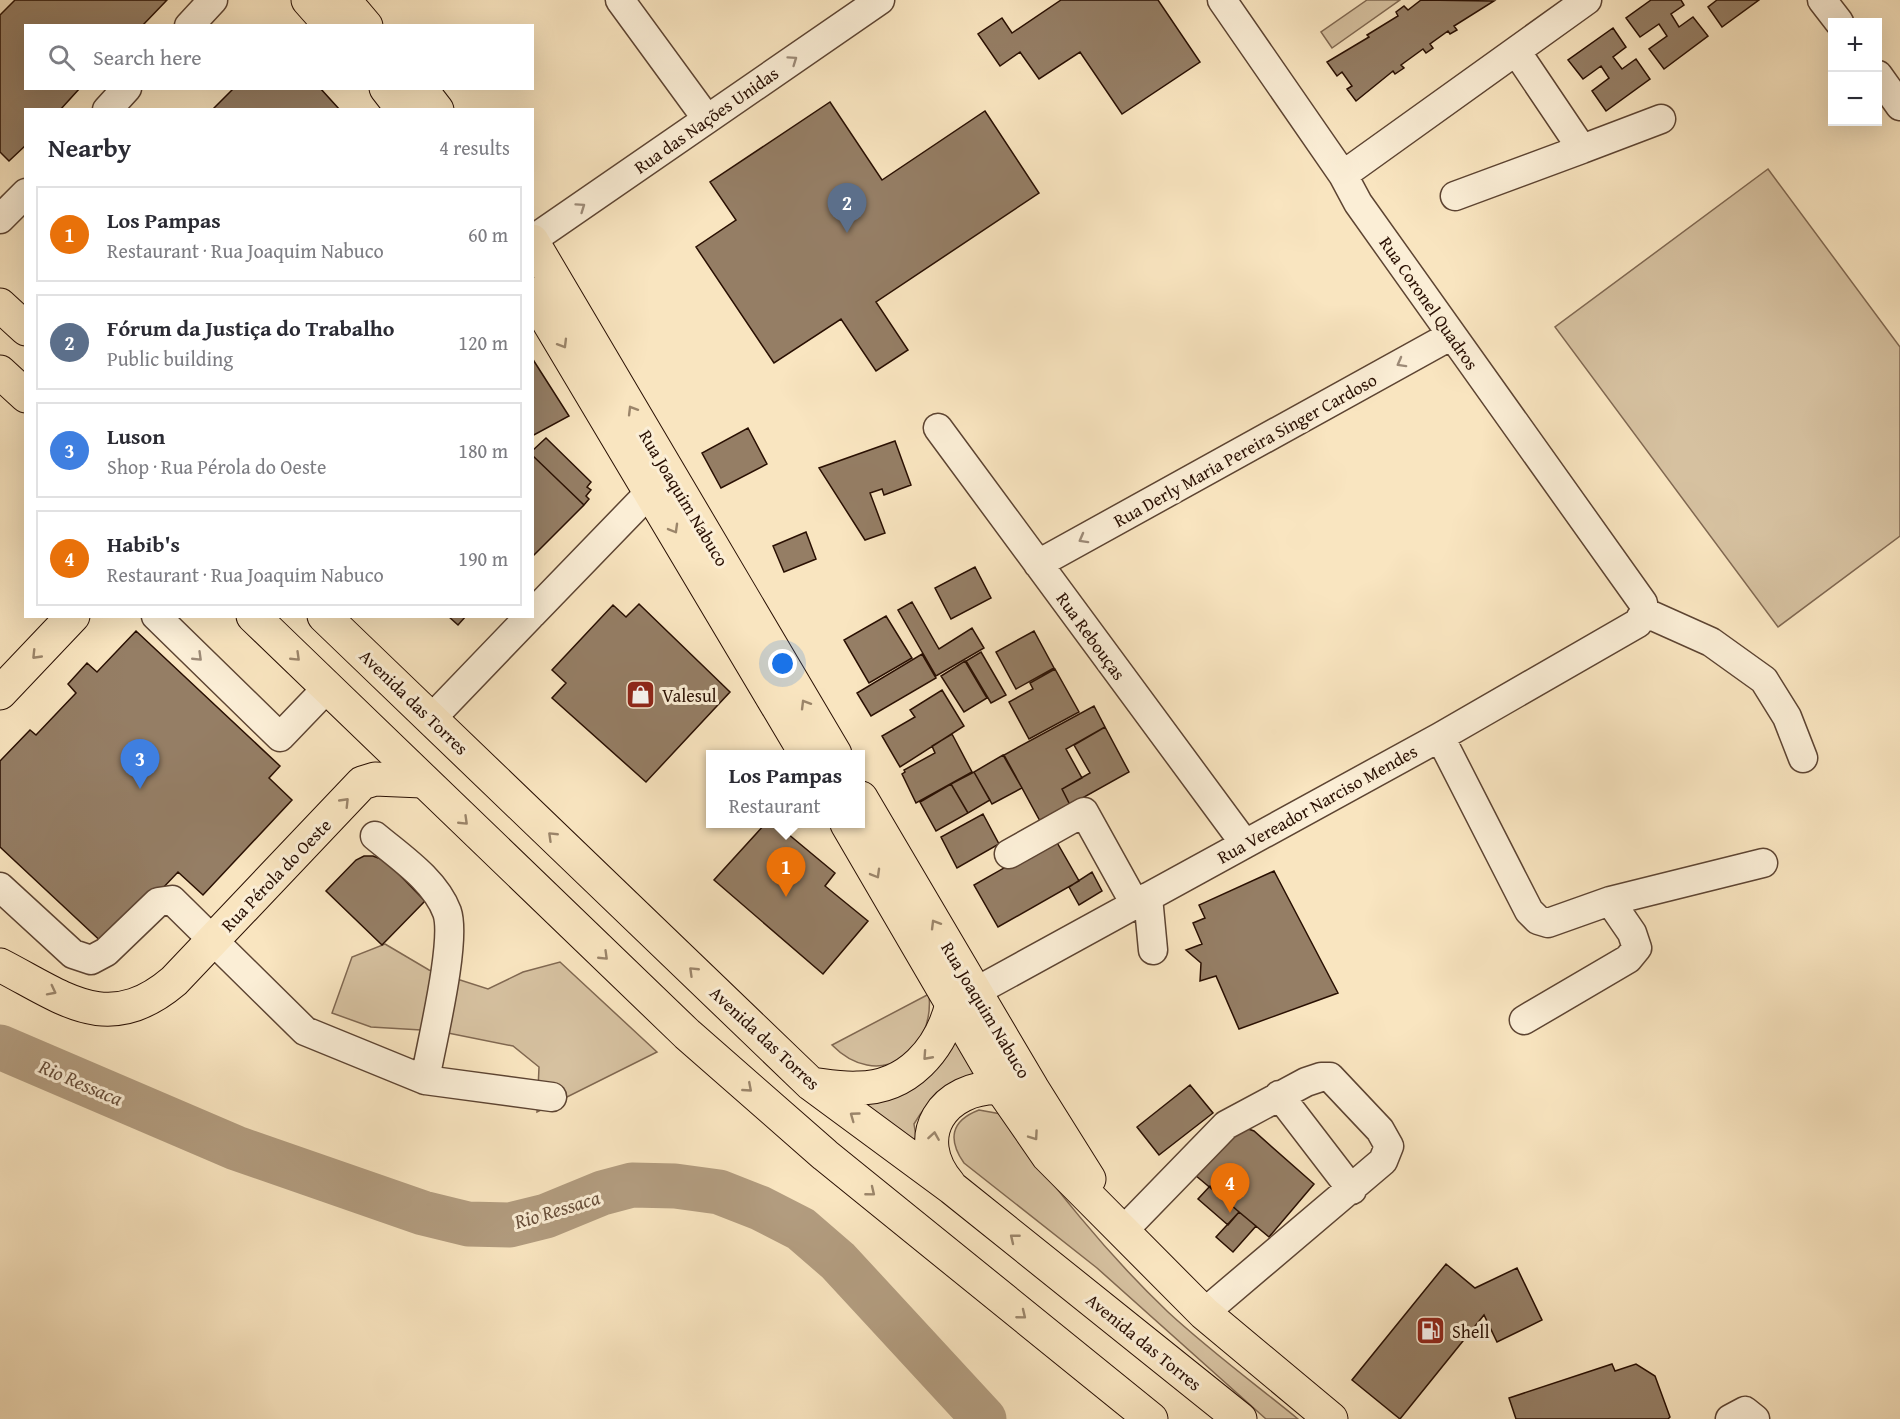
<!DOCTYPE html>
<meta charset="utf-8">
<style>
:root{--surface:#fff;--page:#f7f7f7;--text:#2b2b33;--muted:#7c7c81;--line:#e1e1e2;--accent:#0f766e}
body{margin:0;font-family:"Gentium Book Plus",serif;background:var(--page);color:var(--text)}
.controls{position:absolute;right:18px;top:18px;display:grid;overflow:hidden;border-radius:0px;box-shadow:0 6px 24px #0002}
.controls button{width:54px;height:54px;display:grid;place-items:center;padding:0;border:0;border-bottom:2px solid var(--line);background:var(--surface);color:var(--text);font:30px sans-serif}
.you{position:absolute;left:783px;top:664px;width:21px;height:21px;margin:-15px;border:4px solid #fff;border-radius:50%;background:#1a73e8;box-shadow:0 0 0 9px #1a73e833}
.badge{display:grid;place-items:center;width:39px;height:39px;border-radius:50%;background:var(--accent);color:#fff;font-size:20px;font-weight:700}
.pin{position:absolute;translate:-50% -50px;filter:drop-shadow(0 2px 3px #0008)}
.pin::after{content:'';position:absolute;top:32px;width:21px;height:18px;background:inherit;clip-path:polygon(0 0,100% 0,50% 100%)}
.popup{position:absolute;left:706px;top:750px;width:159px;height:78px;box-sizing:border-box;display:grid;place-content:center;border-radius:0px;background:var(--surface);filter:drop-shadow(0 2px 4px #0005);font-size:20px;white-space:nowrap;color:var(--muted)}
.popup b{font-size:22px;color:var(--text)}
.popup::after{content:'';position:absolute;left:50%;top:100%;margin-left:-12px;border:12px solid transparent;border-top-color:var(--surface)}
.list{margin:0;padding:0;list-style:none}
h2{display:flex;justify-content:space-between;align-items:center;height:78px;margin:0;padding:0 24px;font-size:26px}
h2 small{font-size:20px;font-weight:400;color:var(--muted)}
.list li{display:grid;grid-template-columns:39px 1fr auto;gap:18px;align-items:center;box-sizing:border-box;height:96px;margin:0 12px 12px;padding:0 12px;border:2px solid var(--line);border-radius:0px}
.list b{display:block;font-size:22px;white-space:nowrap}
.list p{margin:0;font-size:20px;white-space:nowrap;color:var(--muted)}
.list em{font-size:20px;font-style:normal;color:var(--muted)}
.icon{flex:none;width:33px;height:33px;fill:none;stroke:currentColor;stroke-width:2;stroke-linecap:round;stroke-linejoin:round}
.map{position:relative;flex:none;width:1900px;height:1419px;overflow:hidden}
.search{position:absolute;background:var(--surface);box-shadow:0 6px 24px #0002;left:24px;top:24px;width:510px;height:66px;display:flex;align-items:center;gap:15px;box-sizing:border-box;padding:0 21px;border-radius:0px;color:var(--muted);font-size:22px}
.panel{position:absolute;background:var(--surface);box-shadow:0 6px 24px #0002;left:24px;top:108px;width:510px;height:510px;border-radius:0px}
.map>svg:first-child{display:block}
.green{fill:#d6c1a0;stroke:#806851;stroke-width:1.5}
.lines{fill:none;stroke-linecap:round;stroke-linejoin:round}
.river{stroke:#b29c7f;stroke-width:45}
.building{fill:#957e65;stroke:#290f02;stroke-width:1.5}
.minor-casing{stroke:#5d4432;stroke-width:31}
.major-casing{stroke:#290f02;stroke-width:35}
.highway-casing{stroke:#290f02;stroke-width:35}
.minor{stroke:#fbeed6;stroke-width:28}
.major{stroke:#f9e5c0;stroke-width:33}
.highway{stroke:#f9e5c0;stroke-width:33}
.oneway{stroke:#9c8a77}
.oneway2{stroke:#9b856a}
.labels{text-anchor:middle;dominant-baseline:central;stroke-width:6;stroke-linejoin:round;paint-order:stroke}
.street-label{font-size:18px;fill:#290f02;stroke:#fbeed6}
.poi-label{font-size:18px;fill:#290f02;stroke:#fbeed6;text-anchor:start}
.water-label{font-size:20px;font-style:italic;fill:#674e3a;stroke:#fbeed6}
</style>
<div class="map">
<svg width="1900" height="1419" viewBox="0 0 1900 1419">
<rect width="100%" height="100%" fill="#f9e5c0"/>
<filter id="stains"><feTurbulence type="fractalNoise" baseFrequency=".00333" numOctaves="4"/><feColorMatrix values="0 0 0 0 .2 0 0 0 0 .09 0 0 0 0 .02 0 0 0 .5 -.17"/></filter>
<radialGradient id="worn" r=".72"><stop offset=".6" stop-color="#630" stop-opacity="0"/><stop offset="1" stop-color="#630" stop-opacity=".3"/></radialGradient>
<!-- green -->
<path class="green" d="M1367,0H1400L1332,48L1321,32Z
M1768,169L1900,347V536L1778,627L1555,327Z
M385,944L429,970L488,989L523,972L560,962L657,1052L537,1112L539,1067L513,1046L438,1031L371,1027L332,1013L352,957Z
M929,994C935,1055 877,1091 832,1045Z
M953,1036L977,1077C945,1087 931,1095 914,1124L918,1149L851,1097Z
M979,1110L1001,1114C1052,1185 1105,1252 1168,1312C1209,1350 1255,1384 1298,1419H1266L1097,1268L964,1163C948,1140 950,1121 979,1110Z"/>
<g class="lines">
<!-- river -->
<path class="river" d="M0,1047L236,1148L423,1213L468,1224L510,1225L546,1216L602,1193L632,1185L675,1186L719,1192L760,1208L801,1229L838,1261L984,1419"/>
</g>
<!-- building -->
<path class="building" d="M15,0H167L142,26H26V88H80L60,110H26V145L9,161L0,152V15Z
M1061,0H1158L1200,62L1122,114L1080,52L1039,79L1020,52L1000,66L978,34L1002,18L1012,33Z
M1421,0L1494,1L1454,26L1457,30L1450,34L1448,31L1430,44L1433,48L1426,53L1423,49L1401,65L1404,68L1395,74L1393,71L1356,101L1347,89L1352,86L1342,72L1337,76L1327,62L1369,37L1367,35L1398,16L1396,12L1404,6L1408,10Z
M1651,0H1681L1684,5L1671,14L1679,27L1693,17L1708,36L1664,69L1649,49L1667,36L1659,24L1640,37L1626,18Z
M1717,0H1759L1722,27L1708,7Z
M1613,28L1626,47L1613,57L1622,69L1636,59L1650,79L1606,111L1592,91L1609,78L1601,66L1583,79L1568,60Z
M234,88H320L340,110H212Z
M830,102L882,180L985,111L1039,193L876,302L908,350L876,371L841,319L774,363L696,247L736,220L710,182Z
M532,358L569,416L532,436Z
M748,428L767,464L721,488L702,453Z
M546,438L591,482L587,487L591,490L586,496L589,499L584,505L532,455V451Z
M895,441L911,485L884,495L882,489L870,493L885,533L865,540L819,468Z
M532,455L584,505L532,557Z
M806,532L816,559L784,572L773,546Z
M975,567L991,598L951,619L935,588Z
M912,602L939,649L972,628L984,648L936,676L898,610Z
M639,604L730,692L646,782L552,698L566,683L552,670L613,605L626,617Z
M448,616H466L458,625Z
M886,616L912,658L869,683L844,640Z
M136,631L280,766L269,778L292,800L203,895L178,872L107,947L0,847V761L30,730L36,735L76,693L68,684L87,663L97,672Z
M1034,631L1054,668L1016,689L996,652Z
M981,652L1006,695L991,703L966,661Z
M922,654L936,678L871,716L857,693Z
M965,661L987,698L964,712L941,676Z
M1055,669L1079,712L1029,739L1009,702L1033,689L1030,683Z
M942,690L964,726L900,767L882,736L915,717L910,710Z
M1094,706L1105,727L1066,749L1082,778L1062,789L1070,805L1040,821L1004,755Z
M1105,727L1129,772L1070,805L1062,789L1090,773L1074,745Z
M952,734L972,772L916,803L902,774L905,772L904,770L935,753L932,746Z
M1003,755L1022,788L992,804L974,772Z
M974,772L990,800L968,813L951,784Z
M951,784L968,813L936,831L920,802Z
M983,814L999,844L957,868L941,837Z
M765,824H776L835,873L825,886L868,921L823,974L714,880Z
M1055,839L1079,881L998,927L974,885Z
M364,856H373L386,861L425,901L382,945L326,891L356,860Z
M1274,871L1338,993L1239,1029L1216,976L1200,981L1201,963L1186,950L1202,944L1193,923L1205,918L1199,905Z
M1092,872L1102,891L1079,905L1069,887Z
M1190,1085L1213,1113L1159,1155L1137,1127Z
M1240,1126L1254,1131L1314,1184L1269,1237L1195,1175Z
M1210,1186L1239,1212L1228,1225L1198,1199Z
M1239,1212L1256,1226L1233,1252L1216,1237Z
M1446,1264L1475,1288L1517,1268L1542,1320L1497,1342L1484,1315L1400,1419L1352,1380Z
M1612,1364L1615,1371L1636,1364L1655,1376L1670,1417L1668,1419H1516L1509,1398Z"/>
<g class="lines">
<defs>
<path id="minor" d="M620,0L707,119
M1822,0L1839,22
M189,26L213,0
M1878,75L1900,106
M107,110L127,88
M1582,149L1661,119
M1343,175L1587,0
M1455,196L1582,149L1516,51
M0,219L26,193
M532,240L880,0
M938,428L1245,844
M1038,564L1452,335
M1644,612L1711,642L1764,680L1787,717L1803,758
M532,614L652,490
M156,616L280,737L328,687
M431,719L530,616
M1440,737L1529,911L1538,920L1548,923L1610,901L1763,863
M375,836C400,857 435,880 447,912C457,941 431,1045 425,1080
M1009,854L1084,812L1135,904
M0,887L73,954L91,960L106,952L158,902L172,900L305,1031L425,1080L552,1097
M1148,897L1153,950
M975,992L1440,737L1638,623L1644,612L1643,603L1358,203L1343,175L1222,0
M1524,1020L1628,959L1637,948L1632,933L1610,901
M1279,1095L1352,1190
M1122,1232L1226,1125L1306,1082L1321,1077H1330L1380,1130L1389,1146L1383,1161L1204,1313
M1730,1419L1745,1411L1755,1419"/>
<path id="major" d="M308,0L331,26
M344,0L366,26
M386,88L403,110
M420,88L437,110
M532,241L835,754
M532,294L806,754
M0,693L73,616
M861,798L1032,1088L1089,1179
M847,824L1001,1088L1048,1156L1204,1313L1331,1419
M0,965C64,998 108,1037 174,981L362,783L375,779L422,781"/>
<path id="highway" d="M0,305L26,329
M0,372L26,396
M253,616L687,1034L825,1155L1151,1419
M324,616L811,1084L952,1188L1240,1419
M811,1084C827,1086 843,1089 858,1088C908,1088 941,1049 952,1004
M949,1184C909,1137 943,1085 1001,1088"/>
</defs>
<!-- minor casing -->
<use href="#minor" class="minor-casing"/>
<!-- major casing -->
<use href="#major" class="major-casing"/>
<!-- highway casing -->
<use href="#highway" class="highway-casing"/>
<!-- minor -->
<use href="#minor" class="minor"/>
<!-- major -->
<use href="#major" class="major"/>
<!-- highway -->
<use href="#highway" class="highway"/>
</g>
<!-- one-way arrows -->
<defs><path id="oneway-chevron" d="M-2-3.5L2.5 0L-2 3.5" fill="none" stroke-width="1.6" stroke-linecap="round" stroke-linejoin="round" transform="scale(1.5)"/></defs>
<g class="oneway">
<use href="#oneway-chevron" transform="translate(793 60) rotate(-35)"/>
<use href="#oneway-chevron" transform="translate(581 207) rotate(-35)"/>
<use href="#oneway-chevron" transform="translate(1401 363) rotate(151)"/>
<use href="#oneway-chevron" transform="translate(1083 539) rotate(151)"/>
<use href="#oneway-chevron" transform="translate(198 657) rotate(44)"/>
</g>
<g class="oneway2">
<use href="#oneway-chevron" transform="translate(563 344) rotate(59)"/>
<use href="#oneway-chevron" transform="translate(632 410) rotate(-121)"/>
<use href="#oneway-chevron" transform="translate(674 529) rotate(60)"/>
<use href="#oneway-chevron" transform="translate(36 655) rotate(134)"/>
<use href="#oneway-chevron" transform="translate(296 657) rotate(44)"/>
<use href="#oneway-chevron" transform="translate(805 704) rotate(-121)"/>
<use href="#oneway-chevron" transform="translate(345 802) rotate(-46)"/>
<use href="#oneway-chevron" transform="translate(464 821) rotate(44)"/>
<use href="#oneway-chevron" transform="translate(552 836) rotate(-136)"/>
<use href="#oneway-chevron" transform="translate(876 874) rotate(60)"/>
<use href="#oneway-chevron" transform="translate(935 924) rotate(-121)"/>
<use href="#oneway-chevron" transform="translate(604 956) rotate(44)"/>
<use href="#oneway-chevron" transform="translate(693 971) rotate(-136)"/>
<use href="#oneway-chevron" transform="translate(52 991) rotate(27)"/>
<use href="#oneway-chevron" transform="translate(927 1056) rotate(132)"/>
<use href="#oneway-chevron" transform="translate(748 1088) rotate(41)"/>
<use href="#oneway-chevron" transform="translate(854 1116) rotate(-144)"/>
<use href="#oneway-chevron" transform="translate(934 1136) rotate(-81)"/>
<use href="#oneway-chevron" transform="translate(1034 1136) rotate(55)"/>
<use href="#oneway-chevron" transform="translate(871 1192) rotate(39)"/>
<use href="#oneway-chevron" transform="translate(1014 1238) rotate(-141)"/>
<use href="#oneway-chevron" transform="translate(1022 1315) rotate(39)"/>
</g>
<!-- icons -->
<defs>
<symbol id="shop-square" viewBox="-11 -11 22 22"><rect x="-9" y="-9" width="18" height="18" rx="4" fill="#8f2418" stroke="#fbeed6"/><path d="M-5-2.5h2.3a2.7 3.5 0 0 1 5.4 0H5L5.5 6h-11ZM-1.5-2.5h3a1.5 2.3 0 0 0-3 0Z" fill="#fff"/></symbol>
<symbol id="fuel-square" viewBox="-11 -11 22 22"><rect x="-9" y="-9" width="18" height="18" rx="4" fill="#8f2418" stroke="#fbeed6"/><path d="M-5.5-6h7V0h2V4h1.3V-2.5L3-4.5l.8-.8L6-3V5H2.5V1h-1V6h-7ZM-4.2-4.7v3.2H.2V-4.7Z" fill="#fff"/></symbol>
</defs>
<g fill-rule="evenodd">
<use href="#shop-square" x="624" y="678" width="33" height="33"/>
<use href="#fuel-square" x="1414" y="1314" width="33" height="33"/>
</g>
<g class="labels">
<!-- street labels -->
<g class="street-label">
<text transform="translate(706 120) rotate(-35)">Rua das Nações Unidas</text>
<text transform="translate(1429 303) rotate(55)">Rua Coronel Quadros</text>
<text transform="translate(1245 450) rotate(-29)">Rua Derly Maria Pereira Singer Cardoso</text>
<text transform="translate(684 498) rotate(59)">Rua Joaquim Nabuco</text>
<text transform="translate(1091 636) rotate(54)">Rua Rebouças</text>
<text transform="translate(414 702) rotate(44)">Avenida das Torres</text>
<text transform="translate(1317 804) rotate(-29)">Rua Vereador Narciso Mendes</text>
<text transform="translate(276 875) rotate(-46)">Rua Pérola do Oeste</text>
<text transform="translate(986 1010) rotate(59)">Rua Joaquim Nabuco</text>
<text transform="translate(765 1038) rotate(43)">Avenida das Torres</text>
<text transform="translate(1144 1342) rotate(39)">Avenida das Torres</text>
</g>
<!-- poi labels -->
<g class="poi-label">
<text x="662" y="695">Valesul</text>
<text x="1452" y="1331">Shell</text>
</g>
<!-- water labels -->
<g class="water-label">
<text transform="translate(81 1082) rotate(23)">Rio Ressaca</text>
<text transform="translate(557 1209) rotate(-17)">Rio Ressaca</text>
</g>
</g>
<rect width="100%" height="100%" filter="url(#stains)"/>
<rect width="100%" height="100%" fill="url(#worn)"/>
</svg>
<div class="controls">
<button>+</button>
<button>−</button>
</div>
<div class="you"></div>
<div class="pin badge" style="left:786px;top:897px;background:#e8710a">1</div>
<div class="popup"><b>Los Pampas</b>Restaurant</div>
<div class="pin badge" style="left:847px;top:233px;background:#5c6f8a">2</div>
<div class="pin badge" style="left:140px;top:789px;background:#3f7fe0">3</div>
<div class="pin badge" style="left:1230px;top:1213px;background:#e8710a">4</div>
<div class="search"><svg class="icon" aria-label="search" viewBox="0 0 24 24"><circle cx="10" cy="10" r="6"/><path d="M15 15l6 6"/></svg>Search here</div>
<section class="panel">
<h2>Nearby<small>4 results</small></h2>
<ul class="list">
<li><span class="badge" style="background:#e8710a">1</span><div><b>Los Pampas</b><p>Restaurant · Rua Joaquim Nabuco</p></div><em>60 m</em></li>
<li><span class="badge" style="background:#5c6f8a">2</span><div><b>Fórum da Justiça do Trabalho</b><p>Public building</p></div><em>120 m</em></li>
<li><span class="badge" style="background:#3f7fe0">3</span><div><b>Luson</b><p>Shop · Rua Pérola do Oeste</p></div><em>180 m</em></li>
<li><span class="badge" style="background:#e8710a">4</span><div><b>Habib's</b><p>Restaurant · Rua Joaquim Nabuco</p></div><em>190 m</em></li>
</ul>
</section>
</div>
